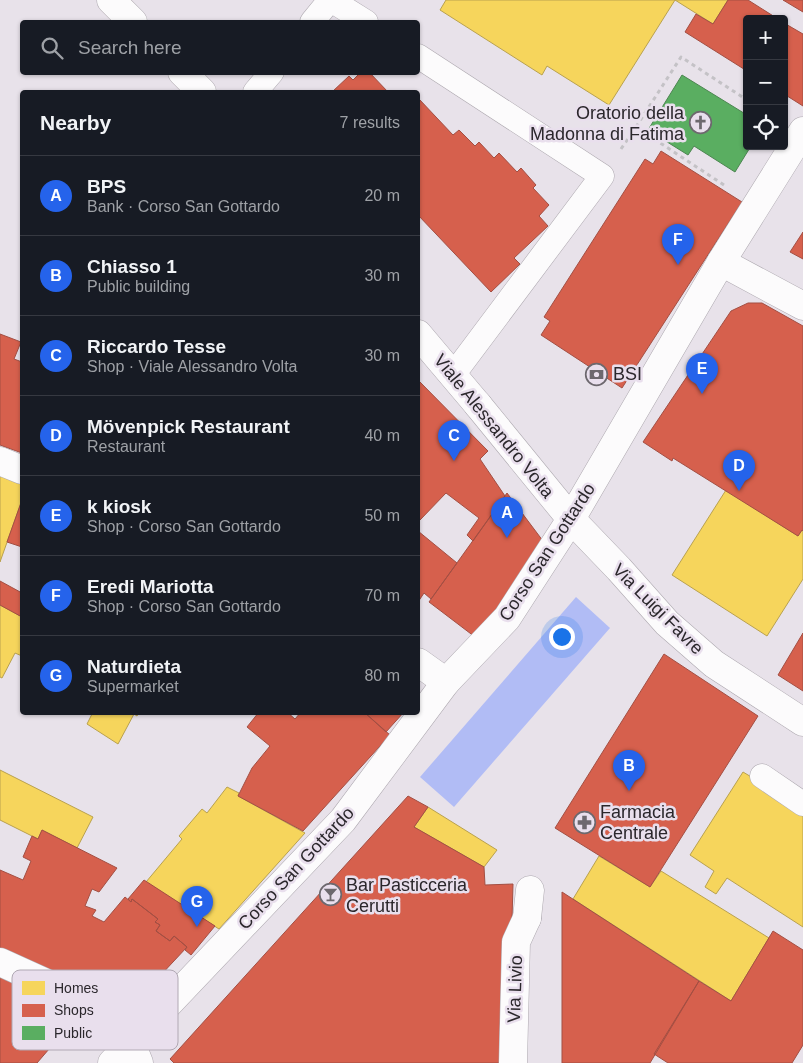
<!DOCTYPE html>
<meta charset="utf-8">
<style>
:root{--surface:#171b24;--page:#242831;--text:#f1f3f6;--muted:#9ea1a6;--line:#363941;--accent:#2563eb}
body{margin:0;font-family:Helvetica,sans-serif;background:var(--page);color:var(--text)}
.controls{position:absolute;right:15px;top:15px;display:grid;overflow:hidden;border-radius:5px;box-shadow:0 1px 4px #0004}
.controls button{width:45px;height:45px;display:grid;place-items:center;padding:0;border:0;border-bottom:1px solid var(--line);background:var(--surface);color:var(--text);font:25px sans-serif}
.you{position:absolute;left:561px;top:636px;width:18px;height:18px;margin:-12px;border:4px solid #fff;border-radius:50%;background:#1a73e8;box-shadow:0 0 0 8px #1a73e833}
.badge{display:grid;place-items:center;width:32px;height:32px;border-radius:50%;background:var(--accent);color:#fff;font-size:16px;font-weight:700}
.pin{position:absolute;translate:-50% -41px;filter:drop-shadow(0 1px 2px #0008)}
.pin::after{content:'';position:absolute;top:26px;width:18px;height:15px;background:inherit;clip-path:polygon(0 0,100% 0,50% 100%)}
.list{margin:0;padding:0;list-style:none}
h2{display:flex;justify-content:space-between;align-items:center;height:65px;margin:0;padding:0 20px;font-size:21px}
h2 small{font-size:16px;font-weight:400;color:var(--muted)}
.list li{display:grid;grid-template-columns:32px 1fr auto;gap:15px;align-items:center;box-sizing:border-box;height:80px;padding:0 20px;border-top:1px solid var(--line)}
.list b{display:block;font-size:19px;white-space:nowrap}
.list p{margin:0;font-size:16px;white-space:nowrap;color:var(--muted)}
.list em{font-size:16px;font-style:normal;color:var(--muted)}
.icon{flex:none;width:28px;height:28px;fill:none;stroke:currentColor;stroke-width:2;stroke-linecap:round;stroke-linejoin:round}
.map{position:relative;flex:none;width:803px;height:1063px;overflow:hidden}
.search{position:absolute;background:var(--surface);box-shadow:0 1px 4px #0004;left:20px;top:20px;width:400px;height:55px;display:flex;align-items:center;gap:12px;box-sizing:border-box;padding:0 18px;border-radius:5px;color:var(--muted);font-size:19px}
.panel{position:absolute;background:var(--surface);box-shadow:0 1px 4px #0004;left:20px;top:90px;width:400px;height:625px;border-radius:5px}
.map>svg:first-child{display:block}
.water{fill:#b1bcf5}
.homes{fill:#f6d55c;stroke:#b9a14e}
.shops{fill:#d6604d;stroke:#a34f43}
.public{fill:#5aae61;stroke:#4c8651}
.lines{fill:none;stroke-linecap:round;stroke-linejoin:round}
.service-casing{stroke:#ada8af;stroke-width:25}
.pedestrian-casing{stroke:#ada8af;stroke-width:29}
.minor-casing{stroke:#ada8af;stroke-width:29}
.tertiary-casing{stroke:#ada8af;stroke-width:29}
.path{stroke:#c4c2c6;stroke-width:3;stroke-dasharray:4 4;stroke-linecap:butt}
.service{stroke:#fcfbfc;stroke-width:24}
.pedestrian{stroke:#fcfbfc;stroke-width:28}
.minor{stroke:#fcfbfc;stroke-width:28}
.tertiary{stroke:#fcfbfc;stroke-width:28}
.labels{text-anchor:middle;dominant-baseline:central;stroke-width:5;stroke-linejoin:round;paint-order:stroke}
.poi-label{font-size:18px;fill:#2b272c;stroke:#e9dfed;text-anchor:start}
.street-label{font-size:18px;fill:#2b272c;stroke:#e9dfed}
.key{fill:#e9dfed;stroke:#b0a8b3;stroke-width:1}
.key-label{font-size:14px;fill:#2b272c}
</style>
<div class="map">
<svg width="803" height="1063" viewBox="0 0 803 1063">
<rect width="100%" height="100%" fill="#e8e2ea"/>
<!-- water -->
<path class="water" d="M576,597L610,628L454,807L420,777Z"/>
<!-- homes -->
<path class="homes" d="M446,0H728L713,24L675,0L609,105L547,66L542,75L440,10Z
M0,474L22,480V500L0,562Z
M726,490L798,536L802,530L803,531V579L767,636L672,575Z
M0,605L22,617V656L15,653L2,678L0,677Z
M93,712H139L137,716L134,714L118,744L87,724Z
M0,770L93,817L77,848L42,830L38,839L0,820Z
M743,772L803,808V927L727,878L716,894L705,887L714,871L690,855Z
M227,787L239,793L238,796L305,833L219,929L146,882L182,839L179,836L202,809L207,813Z
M428,807L497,850L484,867L414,827Z
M599,856L650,887L661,871L769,938L731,1001L573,899Z"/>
<!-- shops -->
<path class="shops" d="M728,0H748L778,19H747V71L685,32L696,14L713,24Z
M783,0H803V12Z
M784,23L803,34V106L784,94Z
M361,72H369L388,92H332L349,76L353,80Z
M419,99L453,135L459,130L475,146L479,142L494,158L499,153L517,172L521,168L536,185L533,188L549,205L539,216L548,226L514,258L520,264L491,292L418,215Z
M661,151L742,202L622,388L541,335L550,321L544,317L645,159L653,164Z
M803,232V259L790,252Z
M748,303H762L803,326V531L802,530L798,536L673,458L672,461L643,442L731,311Z
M0,334L21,342L14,359L22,362V453L0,445Z
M418,380L488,451L480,459L505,496L473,541L467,535L479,518L446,493L420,520L418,517Z
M507,493L546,545L479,640L429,602Z
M22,500V547L7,542Z
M418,531L457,563L431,599L424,593L418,602Z
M0,581L22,593V617L0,605Z
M803,633V691L778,675Z
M664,654L758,716L650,887L555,828Z
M259,712H287L295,719L301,712H364L390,735L303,831L238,796L252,768L270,746L247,727Z
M364,712H404L386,732Z
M408,796L428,807L414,827L484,867L485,885L513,884L508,1063H174L170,1059Z
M42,830L117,868L99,892L92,889L85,906L96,910L92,916L104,922L125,897L131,902L132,899L158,919L155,922L160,925L156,931L170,941L174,936L187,947L131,1007L0,950V870L23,880L31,861L23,857L32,836L38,839Z
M144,880L215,926L191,955L185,950L187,947L174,936L170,941L156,931L160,925L155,922L158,919L132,899L131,902L128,899Z
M562,892L699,981L650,1063H562Z
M773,931L803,950V1045L792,1063H668L654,1054L699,981L731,1001Z
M0,972L43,991L36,1001L68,1027L37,1063H0Z"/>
<!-- public -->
<path class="public" d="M682,75L747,115V146H751L735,172L694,146L688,155L648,130Z"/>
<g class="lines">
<defs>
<path id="service" d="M331,0L366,22
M312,22L330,0
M418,56L602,176L453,375
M255,92L272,72
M762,776L803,804"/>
<path id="pedestrian" d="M721,262L803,131
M527,918L530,890
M112,1063L343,820L446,682"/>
<path id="minor" d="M478,405L571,519L619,569L667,623L714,664L803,722
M0,461L22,470
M418,662L446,682L507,618L571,519L721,262L803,306
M0,962L64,991L131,1043L139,1063
M513,1063L516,942L527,918"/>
<path id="tertiary" d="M111,0L133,22
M182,72L202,92
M418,334L478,405"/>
</defs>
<!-- service casing -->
<use href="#service" class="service-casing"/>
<!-- pedestrian casing -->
<use href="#pedestrian" class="pedestrian-casing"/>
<!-- minor casing -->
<use href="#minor" class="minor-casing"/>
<!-- tertiary casing -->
<use href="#tertiary" class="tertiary-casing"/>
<!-- path -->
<path class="path" d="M636,127L681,57L747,100
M621,149L636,127L727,187"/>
<!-- service -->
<use href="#service" class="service"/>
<!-- pedestrian -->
<use href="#pedestrian" class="pedestrian"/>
<!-- minor -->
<use href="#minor" class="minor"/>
<!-- tertiary -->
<use href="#tertiary" class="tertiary"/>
</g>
<!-- icons -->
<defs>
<symbol id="church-ring" viewBox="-11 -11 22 22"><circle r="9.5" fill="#e9dfed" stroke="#6d686e" stroke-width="1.5"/><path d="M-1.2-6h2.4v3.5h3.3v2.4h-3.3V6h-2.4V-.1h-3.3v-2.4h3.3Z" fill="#6d686e"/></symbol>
<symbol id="bank-ring" viewBox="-11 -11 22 22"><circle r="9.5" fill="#e9dfed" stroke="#6d686e" stroke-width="1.5"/><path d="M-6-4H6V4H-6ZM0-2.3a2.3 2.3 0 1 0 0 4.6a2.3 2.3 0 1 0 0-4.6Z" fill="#6d686e"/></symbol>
<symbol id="pharmacy-ring" viewBox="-11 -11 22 22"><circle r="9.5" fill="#e9dfed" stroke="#6d686e" stroke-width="1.5"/><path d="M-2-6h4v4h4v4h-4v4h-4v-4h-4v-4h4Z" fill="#6d686e"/></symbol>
<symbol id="bar-ring" viewBox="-11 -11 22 22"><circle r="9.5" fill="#e9dfed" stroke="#6d686e" stroke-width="1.5"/><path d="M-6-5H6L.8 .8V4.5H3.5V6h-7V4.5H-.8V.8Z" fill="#6d686e"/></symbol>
</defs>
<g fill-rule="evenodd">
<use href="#church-ring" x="688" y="110" width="25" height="25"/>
<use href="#bank-ring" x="584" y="362" width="25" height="25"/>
<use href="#pharmacy-ring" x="572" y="810" width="25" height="25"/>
<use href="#bar-ring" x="318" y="882" width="25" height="25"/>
</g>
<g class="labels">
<!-- poi labels -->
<g class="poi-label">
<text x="684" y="113" text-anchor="end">Oratorio della<tspan x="684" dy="21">Madonna di Fatima</tspan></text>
<text x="613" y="374">BSI</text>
<text x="600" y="812">Farmacia<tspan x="600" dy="21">Centrale</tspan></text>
<text x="346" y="885">Bar Pasticceria<tspan x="346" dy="21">Cerutti</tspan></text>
</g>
<!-- street labels -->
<g class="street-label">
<text transform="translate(494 426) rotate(51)">Viale Alessandro Volta</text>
<text transform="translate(547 552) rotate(-57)">Corso San Gottardo</text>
<text transform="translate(658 609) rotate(45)">Via Luigi Favre</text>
<text transform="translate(296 868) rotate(-47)">Corso San Gottardo</text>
<text transform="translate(515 989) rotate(-88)">Via Livio</text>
</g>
</g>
<!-- legend -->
<rect x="12" y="970" width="166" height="80" rx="8" class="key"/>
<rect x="22" y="981" width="23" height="14" fill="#f6d55c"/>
<rect x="22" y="1004" width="23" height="13" fill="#d6604d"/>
<rect x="22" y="1026" width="23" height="14" fill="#5aae61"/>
<g class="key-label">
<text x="54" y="993">Homes</text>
<text x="54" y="1015">Shops</text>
<text x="54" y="1038">Public</text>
</g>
</svg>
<div class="controls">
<button>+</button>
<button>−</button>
<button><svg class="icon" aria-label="locate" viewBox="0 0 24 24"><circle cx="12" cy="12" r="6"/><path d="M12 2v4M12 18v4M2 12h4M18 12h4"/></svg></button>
</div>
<div class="you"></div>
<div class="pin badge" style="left:507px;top:538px">A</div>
<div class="pin badge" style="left:629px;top:791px">B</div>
<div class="pin badge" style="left:454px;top:461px">C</div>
<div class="pin badge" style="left:739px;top:491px">D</div>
<div class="pin badge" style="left:702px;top:394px">E</div>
<div class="pin badge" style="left:678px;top:265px">F</div>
<div class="pin badge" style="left:197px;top:927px">G</div>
<div class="search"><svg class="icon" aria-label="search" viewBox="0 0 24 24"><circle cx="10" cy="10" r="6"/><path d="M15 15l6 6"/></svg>Search here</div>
<section class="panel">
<h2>Nearby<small>7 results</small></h2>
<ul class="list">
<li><span class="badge">A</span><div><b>BPS</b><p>Bank · Corso San Gottardo</p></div><em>20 m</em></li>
<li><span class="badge">B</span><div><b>Chiasso 1</b><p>Public building</p></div><em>30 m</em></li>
<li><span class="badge">C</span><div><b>Riccardo Tesse</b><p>Shop · Viale Alessandro Volta</p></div><em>30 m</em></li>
<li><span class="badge">D</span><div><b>Mövenpick Restaurant</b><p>Restaurant</p></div><em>40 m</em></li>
<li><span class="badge">E</span><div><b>k kiosk</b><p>Shop · Corso San Gottardo</p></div><em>50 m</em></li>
<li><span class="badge">F</span><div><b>Eredi Mariotta</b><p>Shop · Corso San Gottardo</p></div><em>70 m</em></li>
<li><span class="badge">G</span><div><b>Naturdieta</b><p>Supermarket</p></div><em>80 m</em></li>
</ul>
</section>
</div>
